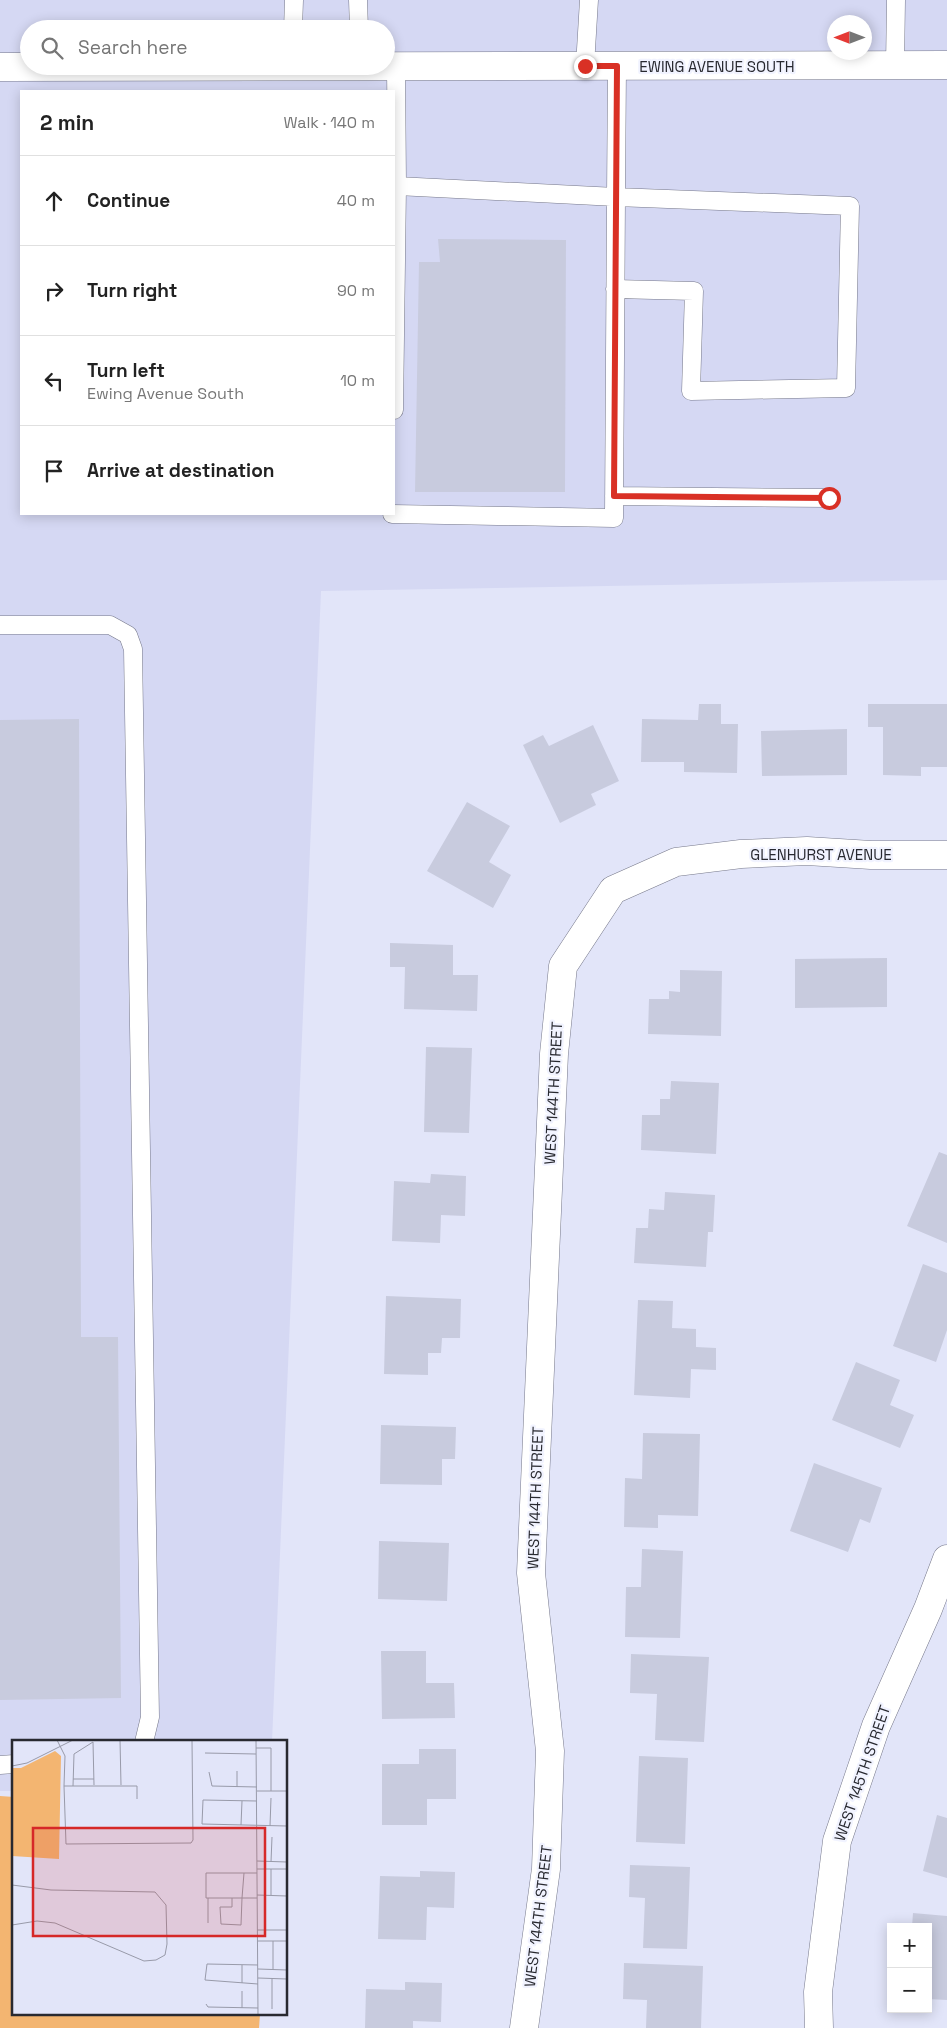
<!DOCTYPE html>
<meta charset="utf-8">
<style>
:root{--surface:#fff;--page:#f6f6f6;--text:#222;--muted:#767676;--line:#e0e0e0}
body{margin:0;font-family:"Space Grotesk",sans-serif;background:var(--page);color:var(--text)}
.controls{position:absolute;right:15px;bottom:15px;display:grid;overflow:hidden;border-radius:0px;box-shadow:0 2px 12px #0003}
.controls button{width:45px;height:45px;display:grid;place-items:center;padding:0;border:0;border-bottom:1px solid var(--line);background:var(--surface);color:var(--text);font:25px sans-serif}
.compass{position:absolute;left:827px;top:15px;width:45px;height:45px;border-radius:50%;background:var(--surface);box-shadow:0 2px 12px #0003;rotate:270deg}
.stop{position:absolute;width:15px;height:15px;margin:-11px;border:4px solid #d93025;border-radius:50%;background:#fff}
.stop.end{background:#d93025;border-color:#fff;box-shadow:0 1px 5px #0008}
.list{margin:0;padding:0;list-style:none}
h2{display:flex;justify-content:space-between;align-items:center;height:65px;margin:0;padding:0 20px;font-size:21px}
h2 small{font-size:16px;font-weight:400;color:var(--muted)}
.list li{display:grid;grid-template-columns:32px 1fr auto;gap:15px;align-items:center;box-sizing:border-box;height:90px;padding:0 20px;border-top:1px solid var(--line)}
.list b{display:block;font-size:19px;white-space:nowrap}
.list p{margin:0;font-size:16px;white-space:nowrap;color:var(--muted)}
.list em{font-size:16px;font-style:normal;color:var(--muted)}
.icon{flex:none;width:28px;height:28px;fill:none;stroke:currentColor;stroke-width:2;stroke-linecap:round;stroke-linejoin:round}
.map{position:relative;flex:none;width:947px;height:2028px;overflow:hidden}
.search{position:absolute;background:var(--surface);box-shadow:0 2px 12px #0003;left:20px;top:20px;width:375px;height:55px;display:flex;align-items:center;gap:12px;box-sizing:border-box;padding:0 18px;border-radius:28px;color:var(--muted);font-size:19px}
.panel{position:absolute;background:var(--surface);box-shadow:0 2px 12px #0003;left:20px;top:90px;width:375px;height:425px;border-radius:0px}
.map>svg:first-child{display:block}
.built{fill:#d5d8f3;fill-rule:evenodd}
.green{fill:#f3b571}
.building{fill:#c8cbde}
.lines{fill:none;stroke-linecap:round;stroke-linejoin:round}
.lane-casing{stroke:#76788a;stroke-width:19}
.street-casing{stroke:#76788a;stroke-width:29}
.lane{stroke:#fff;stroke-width:18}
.street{stroke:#fff;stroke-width:28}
.route{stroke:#d93025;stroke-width:6}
.labels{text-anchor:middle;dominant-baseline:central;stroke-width:4.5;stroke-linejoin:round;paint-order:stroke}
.street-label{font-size:15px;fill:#282930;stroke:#f1f3ff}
.inset-road{fill:none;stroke:#989aa9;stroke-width:1}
.view{fill:#d62828;fill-opacity:0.15;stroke:#d62828;stroke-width:2.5}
.inset-edge{fill:none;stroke:#282930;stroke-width:2.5}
</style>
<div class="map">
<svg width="947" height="2028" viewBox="0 0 947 2028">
<rect width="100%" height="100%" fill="#e2e5f9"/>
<!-- built -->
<path class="built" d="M0,0H947V580L321,591L272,1742H14V1791H0ZM834,22H864V52H834ZM29,29H386V66H29ZM21,91H394V514H21Z"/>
<!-- green -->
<path class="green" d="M0,1796L14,1797V2014H260L259,2028H0Z"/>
<!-- building -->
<path class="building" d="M438,239L566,240L565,492H415L419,262H440Z
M699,704H721V724H738L737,773L684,772V762H641L642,719L698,720Z
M868,704H947V767H921V776L883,775V727H868Z
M79,719L81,1337H118L121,1698L0,1700V720Z
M593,725L619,781L591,794L596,805L560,823L523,745L543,735L549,746Z
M847,729V775L762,776L761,731Z
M467,802L510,826L489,862L511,875L493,908L427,871Z
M390,943L453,945V975H478L477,1011L404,1009L405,967H390Z
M887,958V1007L795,1008V959Z
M680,970L722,971L721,1036L648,1034L649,999H669V991L680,992Z
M426,1047L472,1048L469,1133L424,1132Z
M671,1081L719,1083L716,1154L641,1150L642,1115H660V1099H670Z
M939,1152L947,1155V1243L907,1226Z
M431,1174L466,1176L465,1216L441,1215L440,1243L392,1241L394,1181L430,1183Z
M665,1192L715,1195L713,1232H708L706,1267L634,1263L636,1228H648L649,1209L664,1210Z
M923,1264L947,1273V1330L936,1362L893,1346Z
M386,1296L461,1299L460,1338H442L441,1353H428V1375L384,1374Z
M638,1300L673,1301L672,1328L696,1329V1347L716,1348V1370L691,1369L690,1398L634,1395Z
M856,1362L900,1380L890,1405L914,1415L900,1448L832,1420Z
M381,1425L456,1427L455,1459H442V1485L380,1484Z
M643,1433L700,1434L698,1516L658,1515V1528L624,1527L625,1478L642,1479Z
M814,1463L882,1488L870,1523L860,1519L848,1552L790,1531Z
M379,1541L449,1543L447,1601L378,1599Z
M642,1549L683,1551L680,1638L625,1637L626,1587H641Z
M381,1651H426V1683H454L455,1718L382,1719Z
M631,1654L709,1657L704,1742L655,1740L657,1694L630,1693Z
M419,1749H456V1799H427V1825H382V1764H419Z
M639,1756L688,1758L685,1844L636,1842Z
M937,1815L947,1818V1878L923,1871Z
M630,1865L690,1867L687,1949L643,1948L645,1898L629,1897Z
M420,1871L455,1872L454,1908L427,1907L426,1940L378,1939L380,1876L420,1877Z
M913,1913L947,1916V2000L928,1999V1927H912Z
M624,1963L703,1966L701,2028H646L647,2000L623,1999Z
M405,1982L442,1983L441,2022L413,2021V2028H365L366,1989L405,1990Z"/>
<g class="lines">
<defs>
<path id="lane" d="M358,0L359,29
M293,29L294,0
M396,66L397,186L616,197L617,66
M585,66L589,0
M895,66L896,0
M394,410L397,186
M614,496L829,498
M392,514L614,518L616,197L850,206L846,388L691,391L694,291L615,289
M0,625H110L128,635L133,649L150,1717L144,1742
M0,1765L14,1764"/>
<path id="street" d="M0,67L947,65
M524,2028L546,1869L550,1751L531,1573L554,1054L563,966L613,890L676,862L741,854L807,851L871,855H947
M819,2028L818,1992L837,1841L876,1726L928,1609L947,1559"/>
</defs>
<!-- lane casing -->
<use href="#lane" class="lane-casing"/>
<!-- street casing -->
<use href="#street" class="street-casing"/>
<!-- lane -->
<use href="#lane" class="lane"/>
<!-- street -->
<use href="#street" class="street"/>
</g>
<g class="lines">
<!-- route -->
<path class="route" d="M585,66H617L614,496L829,498"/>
</g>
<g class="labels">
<!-- street labels -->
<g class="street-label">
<text x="717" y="66">EWING AVENUE SOUTH</text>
<text x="821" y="854">GLENHURST AVENUE</text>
<text transform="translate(553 1093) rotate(-87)">WEST 144TH STREET</text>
<text transform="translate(535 1498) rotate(-88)">WEST 144TH STREET</text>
<text transform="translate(862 1773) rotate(-71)">WEST 145TH STREET</text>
<text transform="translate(538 1916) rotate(-83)">WEST 144TH STREET</text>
</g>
</g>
<!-- overview -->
<g transform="translate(12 1740)">
<rect width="275" height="275" fill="#e2e5f9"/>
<path d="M43,11L49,16L47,119L0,116V28H9Z" fill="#f3b571"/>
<path class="inset-road" d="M45,0L53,16L52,46H125V59M108,0L109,45M244,0L246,275M244,8H259V51M193,13L244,14M0,26L15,23L61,0M225,31V47M197,32L200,46L245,47M61,39H82M52,46L54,104L179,103L181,100L180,0M61,46L62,14L81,2L82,45M245,51H275M245,61L191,60L190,84L275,86M229,85L230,61M258,86L259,58M245,121L275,122M259,122L260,97M245,129H275M245,133H232L230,158H245M0,145L39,150L143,152L154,165L155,204L153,215L144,220L132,221L43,183L25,181L0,185M245,155L275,156M259,155V129M220,158V167H208L209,184L229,185L230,158H194V133H232M196,183V158M245,190H275M245,201H275M261,201V230M246,225L195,224L193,240L246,244M246,229L275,230M246,238L275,239M260,239V269M230,243V225M194,264L196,267L246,268M230,268V251"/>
<path class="view" d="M21,88H253V196H21Z"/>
<rect width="275" height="275" class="inset-edge"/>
</g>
</svg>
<div class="controls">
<button>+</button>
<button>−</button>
</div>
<svg class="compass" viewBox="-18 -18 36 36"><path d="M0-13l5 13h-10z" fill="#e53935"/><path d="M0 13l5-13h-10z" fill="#767676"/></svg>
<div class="stop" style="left:829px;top:498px"></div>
<div class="stop end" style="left:585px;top:66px"></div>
<div class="search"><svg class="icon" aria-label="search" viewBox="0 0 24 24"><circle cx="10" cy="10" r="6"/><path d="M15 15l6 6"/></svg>Search here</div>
<section class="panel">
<h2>2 min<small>Walk · 140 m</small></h2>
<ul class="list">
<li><svg class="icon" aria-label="ahead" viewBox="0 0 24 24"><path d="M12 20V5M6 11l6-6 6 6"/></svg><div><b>Continue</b></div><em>40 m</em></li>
<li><svg class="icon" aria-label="right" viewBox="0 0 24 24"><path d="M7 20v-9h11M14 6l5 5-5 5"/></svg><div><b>Turn right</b></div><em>90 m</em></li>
<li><svg class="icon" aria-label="left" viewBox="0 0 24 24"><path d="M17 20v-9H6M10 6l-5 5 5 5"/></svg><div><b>Turn left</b><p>Ewing Avenue South</p></div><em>10 m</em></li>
<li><svg class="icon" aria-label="arrive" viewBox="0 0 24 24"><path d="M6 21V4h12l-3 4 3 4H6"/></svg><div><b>Arrive at destination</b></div></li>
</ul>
</section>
</div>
